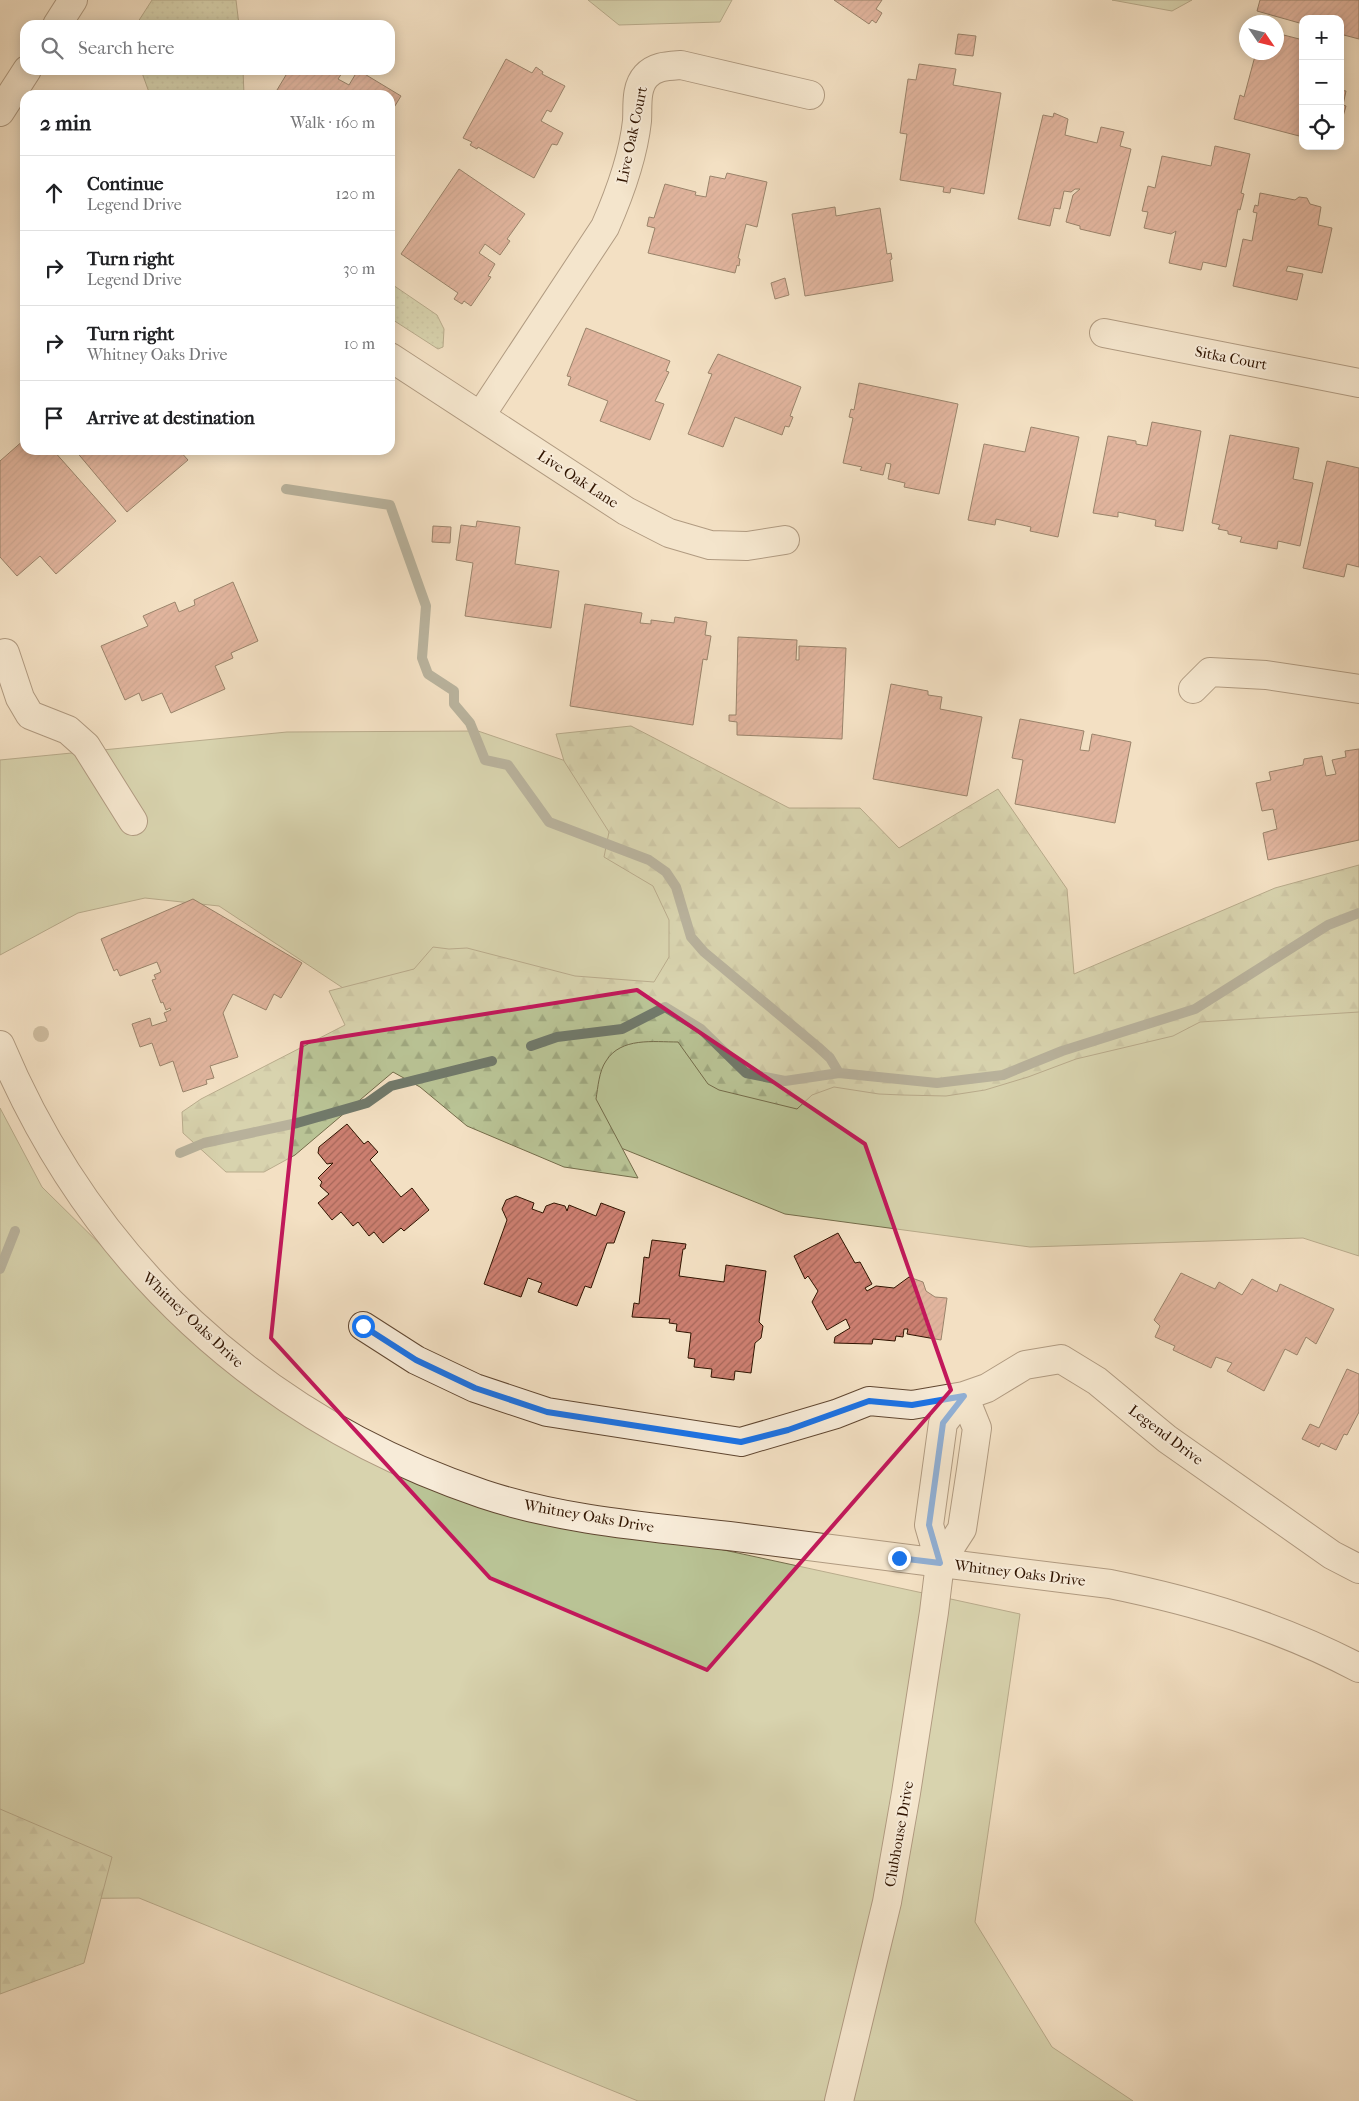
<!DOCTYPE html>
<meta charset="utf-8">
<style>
:root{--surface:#fff;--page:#f6f6f6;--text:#202124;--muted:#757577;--line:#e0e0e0}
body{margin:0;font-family:"IM FELL French Canon",serif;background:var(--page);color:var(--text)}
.controls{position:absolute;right:15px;top:15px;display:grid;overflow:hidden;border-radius:10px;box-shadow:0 2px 12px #0003}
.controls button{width:45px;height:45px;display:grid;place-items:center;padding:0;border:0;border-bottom:1px solid var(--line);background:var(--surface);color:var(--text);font:25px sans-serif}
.compass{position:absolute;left:1239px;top:15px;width:45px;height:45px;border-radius:50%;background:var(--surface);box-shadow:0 2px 12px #0003;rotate:125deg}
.stop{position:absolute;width:15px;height:15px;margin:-11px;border:4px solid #1a73e8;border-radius:50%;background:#fff}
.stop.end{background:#1a73e8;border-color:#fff;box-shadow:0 1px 5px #0008}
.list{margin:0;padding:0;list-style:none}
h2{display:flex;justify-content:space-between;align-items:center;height:65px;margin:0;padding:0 20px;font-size:21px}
h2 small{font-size:16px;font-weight:400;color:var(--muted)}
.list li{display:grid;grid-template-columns:32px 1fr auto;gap:15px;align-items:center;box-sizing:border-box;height:75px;padding:0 20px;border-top:1px solid var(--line)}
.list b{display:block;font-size:19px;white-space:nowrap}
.list p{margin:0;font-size:16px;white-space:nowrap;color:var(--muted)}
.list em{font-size:16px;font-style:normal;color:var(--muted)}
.icon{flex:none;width:28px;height:28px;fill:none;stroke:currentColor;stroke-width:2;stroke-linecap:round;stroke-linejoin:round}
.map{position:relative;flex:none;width:1359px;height:2101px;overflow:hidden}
.search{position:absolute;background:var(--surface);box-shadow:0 2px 12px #0003;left:20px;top:20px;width:375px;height:55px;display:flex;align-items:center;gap:12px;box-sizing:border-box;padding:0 18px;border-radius:15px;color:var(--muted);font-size:19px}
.panel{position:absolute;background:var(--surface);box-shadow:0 2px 12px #0003;left:20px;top:90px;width:375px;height:365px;border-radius:15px}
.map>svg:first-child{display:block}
.grass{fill:#b9c395;stroke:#746c4a}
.forest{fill:url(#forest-firs);stroke:#746c4a}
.garden{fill:url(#garden-dots);stroke:#746c4a}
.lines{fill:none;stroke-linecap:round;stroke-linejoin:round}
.stream{stroke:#71796a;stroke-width:10}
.building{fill:url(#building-hatch);stroke:#301400}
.minor-casing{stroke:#614731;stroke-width:30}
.minor{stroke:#f7ebd8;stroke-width:28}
.tree{fill:#a29174}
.route{stroke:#1a73e8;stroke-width:6}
.marked{fill:none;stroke:#c2185b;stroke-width:4;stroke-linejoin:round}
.labels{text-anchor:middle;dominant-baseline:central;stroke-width:4;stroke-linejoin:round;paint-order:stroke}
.street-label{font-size:15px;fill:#301400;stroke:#f7ebd8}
</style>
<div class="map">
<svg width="1359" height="2101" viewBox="0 0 1359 2101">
<defs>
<pattern id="forest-firs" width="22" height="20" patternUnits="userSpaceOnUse" patternTransform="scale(1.25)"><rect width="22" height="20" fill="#b9c395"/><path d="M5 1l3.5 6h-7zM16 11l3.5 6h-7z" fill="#9fa77f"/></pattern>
<pattern id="garden-dots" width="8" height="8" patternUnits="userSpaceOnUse" patternTransform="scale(1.25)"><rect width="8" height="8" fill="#b9c395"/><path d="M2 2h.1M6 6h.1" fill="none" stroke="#9fa77f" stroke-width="1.8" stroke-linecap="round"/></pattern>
<pattern id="building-hatch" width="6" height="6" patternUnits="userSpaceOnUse" patternTransform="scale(1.25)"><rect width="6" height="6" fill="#cc7f70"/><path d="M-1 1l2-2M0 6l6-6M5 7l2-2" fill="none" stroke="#a6675a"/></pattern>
</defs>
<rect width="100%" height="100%" fill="#f3e0c3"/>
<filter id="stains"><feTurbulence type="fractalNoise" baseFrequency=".004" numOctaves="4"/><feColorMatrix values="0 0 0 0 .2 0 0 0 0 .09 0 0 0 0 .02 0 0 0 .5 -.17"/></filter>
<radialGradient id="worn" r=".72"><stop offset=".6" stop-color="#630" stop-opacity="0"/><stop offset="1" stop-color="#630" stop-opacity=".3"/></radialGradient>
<!-- grass -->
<path class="grass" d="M588,0H732L720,22L619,25Z
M1112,0H1192L1172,11Z
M478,731L601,773L881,1004L1359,934V1256L1303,1238L1030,1247L785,1214L529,1111L219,906L145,898L78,913L0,955V760L287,732Z
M0,1108L42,1187L204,1347L437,1488L1020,1614L975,1922L1052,2047L1133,2101H638L139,1898L0,1899Z"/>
<!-- forest -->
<path class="forest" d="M631,726L789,808H860L899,848L998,789L1067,889L1074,974L1275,888L1359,865V1012L1200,1022L1173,1036L1076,1059L1028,1077L985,1090L946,1096L902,1095L879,1094L834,1087L812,1095L797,1109L719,1090L708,1084L678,1042C653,1042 621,1037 606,1061C599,1071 598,1087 596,1099L638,1178L564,1167L467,1126L420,1087L393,1072L295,1155L264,1172H226L183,1133L182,1112L201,1099L345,1025L329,991L414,969L433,947L449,949L467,948L575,976L654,982L669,957V920L653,886L604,857L609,832L564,761L556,734Z
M0,1809L112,1857L84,1963L0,1994Z"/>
<!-- garden -->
<path class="garden" d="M152,0H236L239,25H136Z
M141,70H243L244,95H150Z
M390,283L437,315L444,329L443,347L438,349L390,318Z"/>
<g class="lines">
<!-- stream -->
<path class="stream" d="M286,489L390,505L426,606L422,658L428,674L454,691V704L470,723L485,760L508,765L549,822L649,860L666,872L676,887L691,937L704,952L818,1047L830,1058L839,1073L937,1083L1003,1075L1062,1051L1195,1009L1328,925L1359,913
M531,1046L557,1037L622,1029L665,1007L701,1029L746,1073L785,1081L839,1073
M180,1153L204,1143L297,1123L367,1103L391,1086L492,1061
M0,1269L15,1231"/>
</g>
<!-- building -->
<path class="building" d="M834,0H882L876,9L882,13L876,23L872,20L869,24Z
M1260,0H1359V39L1340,34V19H1303V24L1257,11Z
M1276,33L1303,40V137L1234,119L1240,95L1244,97L1255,56L1248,55L1249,52H1276Z
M958,34L976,36L973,56L955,54Z
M506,59L532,73L536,67L543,72L542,74L565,86L551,112L547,110L541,121L563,133L557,145L552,144L534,178L478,147L477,149L470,145L472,142L463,138Z
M919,64L956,69L953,85L1001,93L984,194L951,188L950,193L943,192L944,187L900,180L907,134L900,133L908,79L916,80Z
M289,70H344L338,79L349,85L358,70L401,96L390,114V95H274Z
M1340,90L1346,91L1343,105L1346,106L1340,127Z
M1054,113L1068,119L1065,135L1097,143L1101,127L1124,132L1120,146L1131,149L1110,236L1080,229V226L1066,222L1073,195L1080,189H1075L1071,192L1064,191L1060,209L1054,208L1050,226L1018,219L1043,115L1053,117Z
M1215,146L1250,154L1241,193L1244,194L1240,210L1238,209L1226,267L1203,262L1201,270L1169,263L1176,231L1171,234L1144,228L1148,212L1142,211L1148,186L1155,188L1162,156L1211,166Z
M459,169L525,214L507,239L510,241L500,255L485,244L479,253L495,264L488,276L491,277L471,306L464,301L462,304L454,299L458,293L401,254Z
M727,173L767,182L757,227L746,224L738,258L740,259L739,266L737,265L735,273L648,253L655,228L647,226L649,217L654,218L665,184L696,192L695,195L706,197L710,176L725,179Z
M1260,193L1295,200L1299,197L1307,198L1310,204L1321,207L1318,225L1332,228L1322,273L1288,266L1286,271L1303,274L1297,300L1233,286L1243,239L1252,241L1257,213L1253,212L1255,205L1258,206Z
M835,207L836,216L880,208L887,254L891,253L892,259L890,260L893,281L805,296L792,214Z
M785,278L789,295L775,299L771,283Z
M586,328L670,361L666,371L669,372L655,401L664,404L650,440L600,421L608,401L568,385L571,377L567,376Z
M718,354L801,387L790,416L793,417L789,427L785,426L782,435L735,417L723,447L688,434L712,374L708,373Z
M859,383L958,404L939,494L904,487L905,483L888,479L891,464L886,463L883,475L860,470L862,467L843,463L853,418L849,417L851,409L854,410Z
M1152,422L1201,431L1183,531L1155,526L1156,520L1118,512V517L1093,513L1108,436L1136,441V444L1147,446Z
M1031,427L1079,437L1058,537L1030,531L1031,527L996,519L995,525L968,520L984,444L1025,452Z
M1230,435L1299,448L1293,479L1313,483L1300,546L1278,541L1277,549L1240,542L1242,537L1228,534V531L1218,529L1220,525L1212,523Z
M25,439V450H53L116,521L56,574L40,556L17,576L0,557V461Z
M75,450H179L188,460L127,512Z
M1327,461L1359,468V567L1347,564L1344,577L1303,568Z
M477,521L520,527L515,564L559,571L551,628L465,616L473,563L456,560L461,525L476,527Z
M433,526L451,527L450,543L432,542Z
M233,582L258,641L231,653L233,658L215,666L225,689L171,713L162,693L142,701L139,693L125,700L101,646L148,626L143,616L175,602L179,612L195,605L194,600Z
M585,604L642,613L640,623L651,624V620L674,623L675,617L707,622L705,635L711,636L707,660L703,659L693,725L570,706Z
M738,637L797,640L796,660H799V646L846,648L842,739L737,735V722L729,721V715H736Z
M891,684L928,691V695L942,697L940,709L982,717L967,796L873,779Z
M1020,719L1084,731L1080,750L1089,751L1092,734L1131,742L1115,823L1015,804L1023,760L1012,758Z
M1359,749V840L1268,860L1263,833L1277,829L1273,809L1262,811L1256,783L1271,780L1269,772L1303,765L1304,759L1322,756L1326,776L1336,774L1332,760L1346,757L1345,751Z
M193,899L302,963L281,998L274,994L266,1010L233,994L223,1013L238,1057L210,1066L214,1078L206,1080L207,1084L183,1092L173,1061L160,1066L152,1043L140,1047L132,1024L150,1018L152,1026L167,1021L164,1013L171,1010L170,1008L166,1010L163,1002L161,1003L152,980L156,979L154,975L161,972L157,962L120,976L117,969L114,971L101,939Z
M347,1124L364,1144L368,1141L378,1152L370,1160L401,1197L412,1188L429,1210L404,1231L401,1228L383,1243L374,1232L369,1236L358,1222L353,1226L341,1212L332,1220L318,1203L329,1194L320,1186L322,1182L318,1178L333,1163L327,1164L318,1153L319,1147Z
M516,1196L534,1203L532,1209L543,1213L546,1206L554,1203L565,1206L567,1211L569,1205L596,1216L601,1203L625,1212L614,1243H607L591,1288L585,1286L577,1306L538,1292L542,1283L528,1278L521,1297L484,1284L507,1220L502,1209L506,1200Z
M838,1233L855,1263L860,1262L872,1284L865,1288L867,1291L876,1286L894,1288L909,1277L923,1282L926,1291L935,1297L947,1298L941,1340L907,1334L908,1329H904L903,1337L896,1336L895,1341L873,1339L872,1344L834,1343L835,1337L850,1328L846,1319L827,1330L812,1302L818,1291L808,1276L805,1279L794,1256Z
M652,1240L686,1244L685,1249H683L679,1276L724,1282L726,1265L766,1271L759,1322L763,1326L761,1338L755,1343L751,1373L735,1371L734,1380L711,1377L712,1369L694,1367L695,1359L688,1358L691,1333L676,1331L677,1324L669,1323L670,1319L632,1317L634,1303L639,1304L644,1257L649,1258Z
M1181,1273L1215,1289L1219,1282L1242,1295L1252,1279L1277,1292L1280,1284L1334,1309L1316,1344L1306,1337L1297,1355L1285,1349L1264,1391L1227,1371L1232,1363L1216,1357L1211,1368L1173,1350L1175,1346L1155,1337L1160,1326L1154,1320Z
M1347,1369L1359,1374V1412L1347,1435L1344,1434L1336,1450L1321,1443L1319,1447L1302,1439L1310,1424L1319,1428Z"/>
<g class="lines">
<defs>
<path id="minor" d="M57,25L73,0
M0,112L27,70
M1104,333L1359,383
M390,357L626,511L669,533L710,545L747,546L785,540
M481,415L605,227C620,193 633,158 637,121C638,107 635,88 646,76C655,66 668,66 681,65L810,95
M5,653L20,698L30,715L68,730L86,746L133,821
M1193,689L1210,672L1266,675L1359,689
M0,1045C91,1262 260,1419 483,1494C564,1521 652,1527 737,1537C861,1553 986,1569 1110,1584C1198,1602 1279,1626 1359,1668
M363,1326L416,1360L475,1388L547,1412L741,1442L836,1414L869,1401L912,1405L964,1396L987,1388L1025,1365L1061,1359L1097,1381L1167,1439L1332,1555L1359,1569
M839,2101L887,1902L906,1793L934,1612L940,1563L929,1525L943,1423L964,1396L977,1428L971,1470L962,1529L940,1563"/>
</defs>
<!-- minor casing -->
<use href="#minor" class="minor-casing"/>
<!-- minor -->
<use href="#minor" class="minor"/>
</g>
<!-- trees -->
<circle class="tree" cx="41" cy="1034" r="8"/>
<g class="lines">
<!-- route -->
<path class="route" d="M363,1326L416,1360L475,1388L547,1412L741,1442L788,1430L869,1401L912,1405L964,1396L943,1423L929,1525L940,1563L899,1558"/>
</g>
<!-- marked area -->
<path d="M0 0H1359V2101H0ZM637,990L865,1144L951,1390L707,1670L490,1578L271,1338L302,1043Z" fill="#f3e0c3" fill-opacity=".55" fill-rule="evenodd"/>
<path class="marked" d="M637,990L865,1144L951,1390L707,1670L490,1578L271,1338L302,1043Z"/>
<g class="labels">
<!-- street labels -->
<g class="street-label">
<text transform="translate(632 135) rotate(-78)">Live Oak Court</text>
<text transform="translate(1231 358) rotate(11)">Sitka Court</text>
<text transform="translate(578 479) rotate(33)">Live Oak Lane</text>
<text transform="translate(193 1320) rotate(43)">Whitney Oaks Drive</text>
<text transform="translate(1166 1435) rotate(37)">Legend Drive</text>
<text transform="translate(589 1516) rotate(10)">Whitney Oaks Drive</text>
<text transform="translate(1020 1573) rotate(7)">Whitney Oaks Drive</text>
<text transform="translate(899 1834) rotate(-80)">Clubhouse Drive</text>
</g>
</g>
<rect width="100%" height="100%" filter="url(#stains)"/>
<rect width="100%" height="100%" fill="url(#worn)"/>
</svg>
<div class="controls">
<button>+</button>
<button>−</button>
<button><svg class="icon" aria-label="locate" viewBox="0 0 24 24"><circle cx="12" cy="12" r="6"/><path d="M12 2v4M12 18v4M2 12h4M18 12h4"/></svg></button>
</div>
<svg class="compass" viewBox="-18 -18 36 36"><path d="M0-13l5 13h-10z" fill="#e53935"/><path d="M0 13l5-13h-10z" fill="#757577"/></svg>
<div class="stop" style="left:363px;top:1326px"></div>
<div class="stop end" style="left:899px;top:1558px"></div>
<div class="search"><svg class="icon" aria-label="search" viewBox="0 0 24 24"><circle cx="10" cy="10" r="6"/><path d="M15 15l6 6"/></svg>Search here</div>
<section class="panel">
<h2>2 min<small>Walk · 160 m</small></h2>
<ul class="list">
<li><svg class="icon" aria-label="ahead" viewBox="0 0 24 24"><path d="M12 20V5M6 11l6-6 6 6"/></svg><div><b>Continue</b><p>Legend Drive</p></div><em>120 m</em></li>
<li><svg class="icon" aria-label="right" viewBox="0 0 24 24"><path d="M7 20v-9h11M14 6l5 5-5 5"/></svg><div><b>Turn right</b><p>Legend Drive</p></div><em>30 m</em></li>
<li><svg class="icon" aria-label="right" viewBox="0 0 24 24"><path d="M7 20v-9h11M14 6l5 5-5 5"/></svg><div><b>Turn right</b><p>Whitney Oaks Drive</p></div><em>10 m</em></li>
<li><svg class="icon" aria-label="arrive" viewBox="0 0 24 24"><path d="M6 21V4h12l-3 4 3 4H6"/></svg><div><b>Arrive at destination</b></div></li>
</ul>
</section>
</div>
